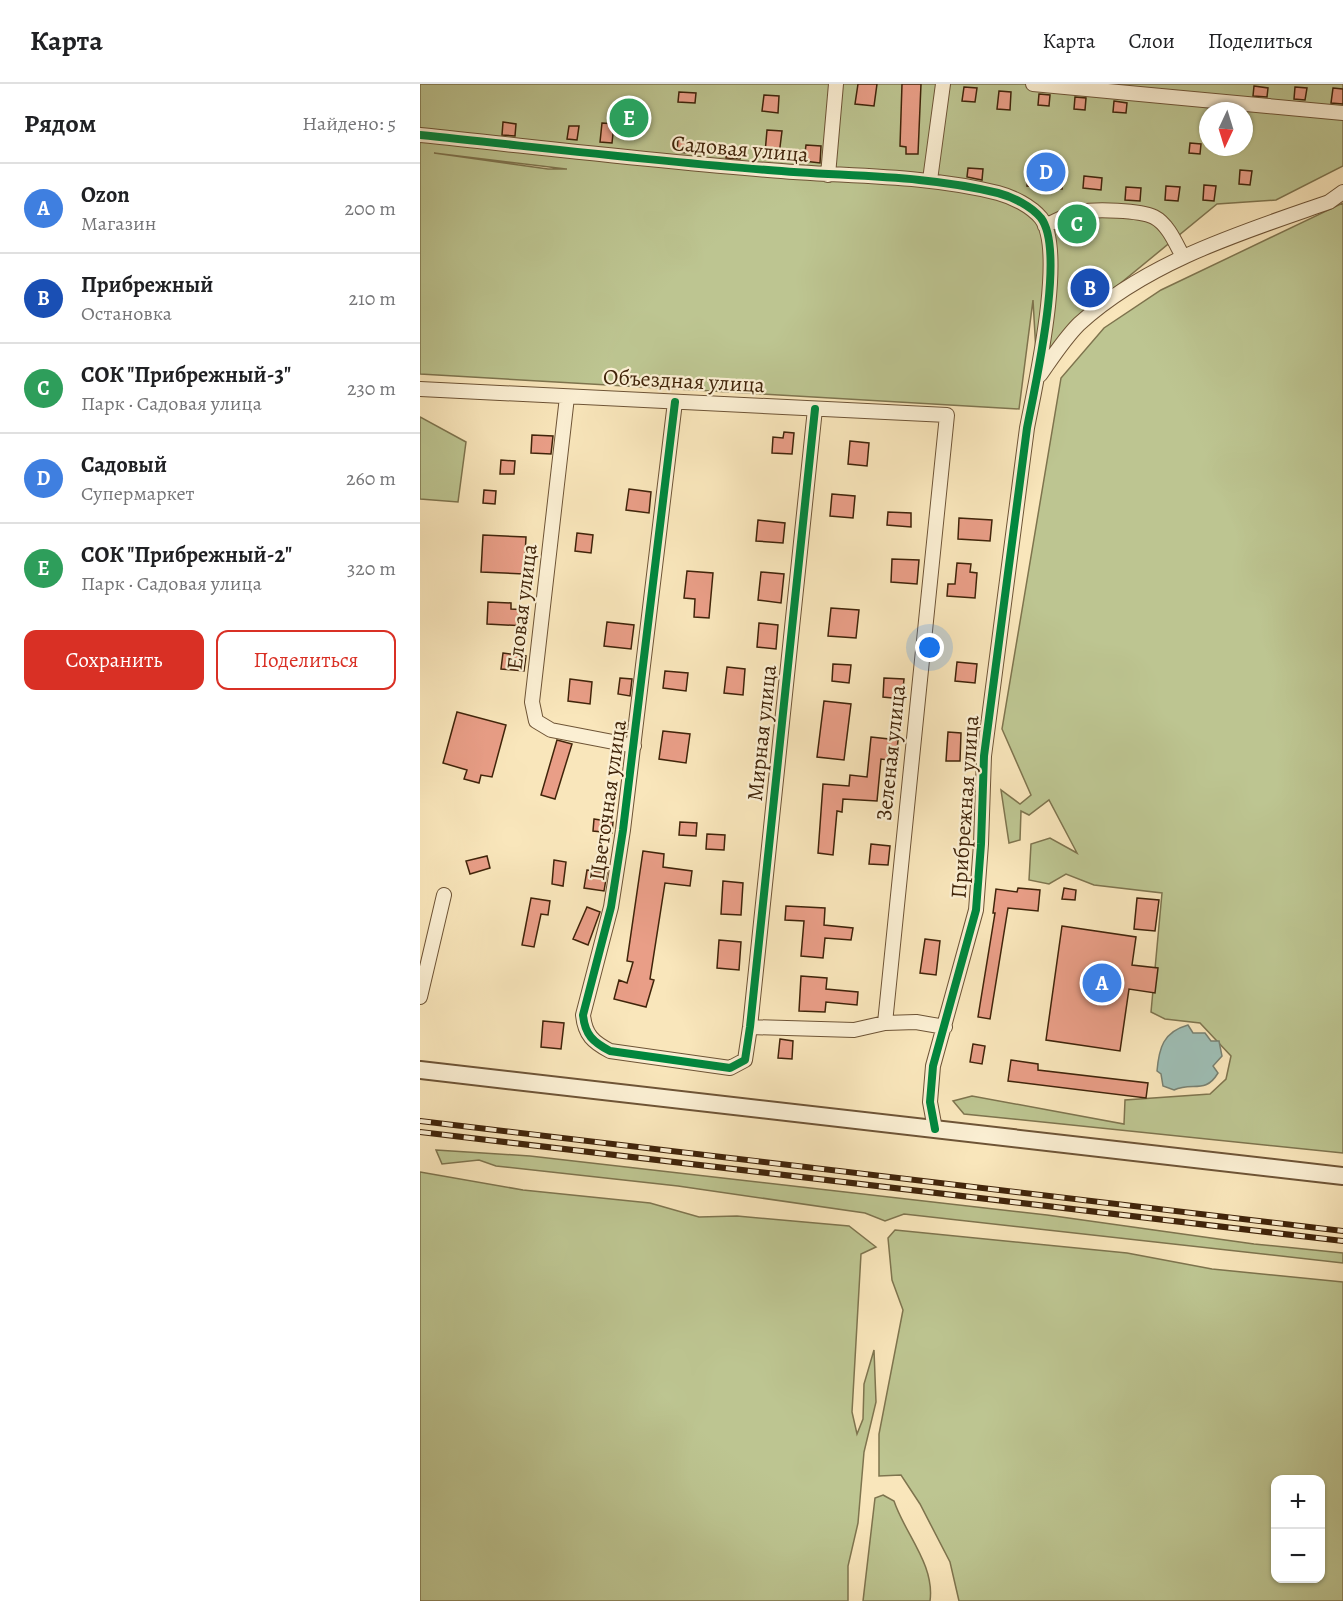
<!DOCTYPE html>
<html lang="ru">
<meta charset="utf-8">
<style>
:root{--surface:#fff;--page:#f2f2f2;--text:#202124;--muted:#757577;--line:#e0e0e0;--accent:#d93025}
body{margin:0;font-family:Alegreya,serif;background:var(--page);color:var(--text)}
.controls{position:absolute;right:18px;bottom:18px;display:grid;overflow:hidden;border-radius:12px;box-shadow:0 2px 4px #0004}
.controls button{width:54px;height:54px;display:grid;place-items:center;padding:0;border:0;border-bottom:2px solid var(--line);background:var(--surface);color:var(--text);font:30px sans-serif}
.compass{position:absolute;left:779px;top:18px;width:54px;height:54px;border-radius:50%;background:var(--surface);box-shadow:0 2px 4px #0004;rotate:184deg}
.you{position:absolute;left:510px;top:564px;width:21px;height:21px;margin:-15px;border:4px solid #fff;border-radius:50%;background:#1a73e8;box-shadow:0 0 0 9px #1a73e833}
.badge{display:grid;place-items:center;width:39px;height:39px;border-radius:50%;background:var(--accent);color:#fff;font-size:20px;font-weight:700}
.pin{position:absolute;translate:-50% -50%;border:3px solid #fff;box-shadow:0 2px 6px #0006}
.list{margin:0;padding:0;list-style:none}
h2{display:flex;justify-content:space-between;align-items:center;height:78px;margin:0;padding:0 24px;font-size:26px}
h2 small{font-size:20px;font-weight:400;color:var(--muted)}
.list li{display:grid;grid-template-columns:39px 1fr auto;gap:18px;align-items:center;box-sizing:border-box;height:90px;padding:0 24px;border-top:2px solid var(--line)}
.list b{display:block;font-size:22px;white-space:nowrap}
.list p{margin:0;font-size:20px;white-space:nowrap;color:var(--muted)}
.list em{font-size:20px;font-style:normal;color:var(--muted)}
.actions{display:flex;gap:12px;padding:18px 24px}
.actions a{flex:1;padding:14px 0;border:2px solid var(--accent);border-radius:12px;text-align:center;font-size:21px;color:var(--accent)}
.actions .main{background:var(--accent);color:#fff}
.map{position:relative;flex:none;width:923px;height:1517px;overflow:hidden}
header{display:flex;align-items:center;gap:36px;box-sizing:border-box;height:84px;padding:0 30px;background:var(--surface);border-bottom:2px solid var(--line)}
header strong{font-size:28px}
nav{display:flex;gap:33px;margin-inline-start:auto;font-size:21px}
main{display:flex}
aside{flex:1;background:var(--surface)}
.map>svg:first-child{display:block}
.green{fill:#bdc591;stroke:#7e744e;stroke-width:1.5;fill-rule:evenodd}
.water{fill:#9ebeb5;stroke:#788071;stroke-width:1.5}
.building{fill:#e99e87;stroke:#40240a;stroke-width:1.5}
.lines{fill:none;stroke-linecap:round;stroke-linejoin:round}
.minor-casing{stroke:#6e5436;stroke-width:16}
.tertiary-casing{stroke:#6e5436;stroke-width:20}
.minor{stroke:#fbefd3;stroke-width:14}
.tertiary{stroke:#fbefd3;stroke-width:16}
.rail-casing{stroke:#40240a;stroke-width:6}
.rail{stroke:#fbefd3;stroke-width:4;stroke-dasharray:11;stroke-linecap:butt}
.cycleway-casing{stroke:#fbefd3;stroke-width:11}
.cycleway{stroke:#00873e;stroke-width:8}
.labels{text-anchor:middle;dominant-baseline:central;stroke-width:4.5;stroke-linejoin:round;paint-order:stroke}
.street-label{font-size:22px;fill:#40240a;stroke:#fbefd3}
</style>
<header>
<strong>Карта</strong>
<nav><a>Карта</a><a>Слои</a><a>Поделиться</a></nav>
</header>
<main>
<aside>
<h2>Рядом<small>Найдено: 5</small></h2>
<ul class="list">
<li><span class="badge" style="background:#3f7fe0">A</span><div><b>Ozon</b><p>Магазин</p></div><em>200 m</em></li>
<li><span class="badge" style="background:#1a4fb4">B</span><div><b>Прибрежный</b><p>Остановка</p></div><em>210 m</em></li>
<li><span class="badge" style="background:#2e9e5b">C</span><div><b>СОК &quot;Прибрежный-3&quot;</b><p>Парк · Садовая улица</p></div><em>230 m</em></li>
<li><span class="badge" style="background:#3f7fe0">D</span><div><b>Садовый</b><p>Супермаркет</p></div><em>260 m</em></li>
<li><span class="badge" style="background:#2e9e5b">E</span><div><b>СОК &quot;Прибрежный-2&quot;</b><p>Парк · Садовая улица</p></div><em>320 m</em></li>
</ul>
<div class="actions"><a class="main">Сохранить</a><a>Поделиться</a></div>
</aside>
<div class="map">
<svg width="923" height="1517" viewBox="0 0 923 1517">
<rect width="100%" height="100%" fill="#f9e6bb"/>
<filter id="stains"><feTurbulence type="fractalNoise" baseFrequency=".00333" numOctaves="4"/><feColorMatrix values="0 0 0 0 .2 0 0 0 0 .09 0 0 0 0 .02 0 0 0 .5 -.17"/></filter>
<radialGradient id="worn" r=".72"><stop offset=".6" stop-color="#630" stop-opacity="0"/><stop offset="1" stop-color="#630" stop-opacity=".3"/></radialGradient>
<!-- green -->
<path class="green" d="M0,0H923V82L856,116L797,120L663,230L617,286L613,216L599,325L0,290ZM788,27H824V63H788ZM14,69L146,85H147H128Z
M923,119V1069L544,1030L533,1017L552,1012L704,1040L705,1016L790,1010L806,995L811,972L780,939L745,935L731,928L742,809L674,801L646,790L629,800L609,796L611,760L630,754L657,769L629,716L609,731L601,727L600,756L589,759L581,706L600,720L611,711L582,645L641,294L684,244L741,206Z
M0,333L46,358L38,418L0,415Z
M16,1066L110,1072L627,1131L834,1160L923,1169V1179L484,1130L465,1137L445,1129L258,1102L76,1082L59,1076L22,1080Z
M0,1088L103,1106L230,1119L279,1133L317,1132L429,1142L456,1163L441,1170L432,1328L437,1350L443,1335L444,1300L454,1266L456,1318L444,1368L438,1439L428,1482V1517H0Z
M475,1146L707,1169L792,1185L923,1198V1517H539L530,1478L500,1420L481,1391L459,1392V1350L483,1226L472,1196L468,1154ZM856,1396H900V1494H856Z
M463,1411L474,1417C485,1450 515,1481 510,1517H443L455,1414Z"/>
<!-- water -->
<path class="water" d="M768,941L773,949H785L791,957H799L802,972L793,982L798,989C785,1011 772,997 754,1006L743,1002L741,990L737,987C739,964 743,948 768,941Z"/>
<!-- building -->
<path class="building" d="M438,0H457L454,22L435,20Z
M482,0H501L498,70H486V63L480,62Z
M834,2L848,4L847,13L833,12Z
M544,3L557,4L555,18L542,17Z
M875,3L887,4L885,16L874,15Z
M913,4L923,5V20L911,19Z
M579,7L591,8L590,26L577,25Z
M259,8L276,9L275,19L258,18Z
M619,10L630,11L629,22L618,21Z
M344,11L359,12L358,29L342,27Z
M655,13L666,14L665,26L654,25Z
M694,17L707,19L706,29L693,28Z
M83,38L96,40L95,52L82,51Z
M182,39L194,40L192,59L180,58Z
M149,42H159L157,56L147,55Z
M347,46L362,47L359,71L345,69Z
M258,55L269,57L268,69L257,68Z
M770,59L781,60L780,70L769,69Z
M386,61L401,62L400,79L384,77Z
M307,63L321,65L320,75L306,74Z
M609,75L644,77L642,105L607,102Z
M548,84L563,85L562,96L547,93Z
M820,86L832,87L830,101L819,100Z
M664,92L682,94L681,106L663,104Z
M784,101L796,102L794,117L783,116Z
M746,102L760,103L758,117L745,116Z
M706,103L721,104L720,117L705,116Z
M364,348L374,349L372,370L352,369L353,353L363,354Z
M112,351L133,352L131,370L111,369Z
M430,357L449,359L447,382L428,380Z
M81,376L95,377L94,390H80Z
M209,405L231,408L229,429L206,426Z
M64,406L76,407L75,420L63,419Z
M412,410L435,412L433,434L410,432Z
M468,428L491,429V443L467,441Z
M539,434L572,436L570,457L538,455Z
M338,436L365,439L363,459L336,457Z
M157,449L173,451L171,469L155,467Z
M63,451L106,453L104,490L61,488Z
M472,475L499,476L497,500L471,498Z
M537,479L551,480L550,488L557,489L555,514L527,512L528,500H535Z
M267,487L293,489L289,534L274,533L275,515L264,514Z
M341,488L364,490L361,519L338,516Z
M68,518L91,519V525L107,526L106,542L67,540Z
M411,524L439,526L436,554L408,552Z
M187,538L214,541L211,565L184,562Z
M339,539L358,541L356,565L337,563Z
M83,569L106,572L104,587L81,585Z
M537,578L557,580L555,599L535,597Z
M413,580L431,581L429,599L412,597Z
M307,583L325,585L323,611L304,609Z
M245,587L268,589L266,607L243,604Z
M200,594L212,595L210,612L198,610Z
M464,594L484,595L482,615L463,613Z
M150,595L172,598L170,620L148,617Z
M404,617L431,620L424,676L397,673Z
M37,628L86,641L72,693L61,691L59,699L44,695L47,686L23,679Z
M243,647L270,650L266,679L239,675Z
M528,648L541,649L540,677H526Z
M451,653L478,656L476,677L461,675L457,717L423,715L422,728L417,727L413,771L398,769L403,700L429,702L430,691L447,693Z
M137,656L152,660L135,715L121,711Z
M174,735L193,738L192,749L173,747Z
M260,738L277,739L276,752L259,751Z
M287,750L305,751L304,766L286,765Z
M451,760L470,762L468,781L449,780Z
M223,767L244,770L243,783L272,787L270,802L245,799L230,895L234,896L226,923L194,915L199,896L207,899L213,878L207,877Z
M67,772L70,784L50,790L46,777Z
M134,776L146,778L143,802L132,800Z
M167,786L187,789L184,807L164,804Z
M303,797L323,799L321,831L301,830Z
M598,804L620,806L618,827L588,824L570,935L558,933L575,829H573L576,805L597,808Z
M644,804L656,806L655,816L642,815Z
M111,814L130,817L128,831L121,830L114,863L102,861Z
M717,814L739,816L735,847L714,845Z
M366,822L405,824L404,841L433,844L431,856L405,854L403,874L381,872L384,837L365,836Z
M167,823L180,828L168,861L153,855Z
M642,842L716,853L712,881L738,884L735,909L709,905L700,967L626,956Z
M505,855L520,857L516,891L500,889Z
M299,856L321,858L319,886L297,884Z
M381,892L407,894L406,905L438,908L437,921L406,918L405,928L379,927Z
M123,937L144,939L141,965L121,963Z
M360,955L373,957L372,975L358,974Z
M553,960L565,962L562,980L550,978Z
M591,976L618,980V986L728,999L726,1014L588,997Z"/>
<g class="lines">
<defs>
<path id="minor" d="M613,0L923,29
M0,51C116,63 232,77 348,86C425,93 502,90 578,109C593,113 611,122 621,134C646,167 615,302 607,344L564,672L561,760L556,826L513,982L510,1018L515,1045
M408,91L416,0
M510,96L523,0
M625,142C636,137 648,130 660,128C675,125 720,126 734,133C748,140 756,160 763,173
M620,291C632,274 644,255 659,240C728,177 823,148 909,118L923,108
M0,305L527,331L465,939
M147,313L112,618L116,637L131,646L214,662
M255,318L203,746L191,823L163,931C165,951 173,958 190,967L310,984L325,976L330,943L395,325
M0,913L24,811
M330,943L434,946L465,939L496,938L525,943"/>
<path id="tertiary" d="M0,986L923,1092"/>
</defs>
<!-- minor casing -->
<use href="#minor" class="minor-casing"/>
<!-- tertiary casing -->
<use href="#tertiary" class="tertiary-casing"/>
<!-- minor -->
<use href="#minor" class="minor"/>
<!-- tertiary -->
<use href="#tertiary" class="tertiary"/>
<defs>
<path id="rail" d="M0,1037L923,1147
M0,1048L923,1157"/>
</defs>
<!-- rail casing -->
<use href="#rail" class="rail-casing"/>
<!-- rail -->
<use href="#rail" class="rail"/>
<defs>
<path id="cycleway" d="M0,51C116,63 232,77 348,86C425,93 502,90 578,109C593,113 611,122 621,134C646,167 615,302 607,344L564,672L561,760L556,826L513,982L510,1018L515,1045
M255,318L203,746L191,823L163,931C165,951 173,958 190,967L310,984L325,976L330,943L395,325"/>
</defs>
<!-- cycleway casing -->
<use href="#cycleway" class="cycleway-casing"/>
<!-- cycleway -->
<use href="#cycleway" class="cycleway"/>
</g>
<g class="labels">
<!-- street labels -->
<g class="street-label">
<text transform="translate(320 65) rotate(5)">Садовая улица</text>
<text transform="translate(264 297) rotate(3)">Объездная улица</text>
<text transform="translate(102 523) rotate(-83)">Еловая улица</text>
<text transform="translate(342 649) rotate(-84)">Мирная улица</text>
<text transform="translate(471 669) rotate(-84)">Зеленая улица</text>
<text transform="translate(188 716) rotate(-82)">Цветочная улица</text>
<text transform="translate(545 723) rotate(-86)">Прибрежная улица</text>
</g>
</g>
<rect width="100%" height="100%" filter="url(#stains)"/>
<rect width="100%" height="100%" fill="url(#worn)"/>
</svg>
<div class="controls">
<button>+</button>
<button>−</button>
</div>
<svg class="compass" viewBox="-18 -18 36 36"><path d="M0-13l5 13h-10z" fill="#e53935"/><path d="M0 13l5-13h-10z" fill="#757577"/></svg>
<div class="you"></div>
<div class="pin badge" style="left:682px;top:899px;background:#3f7fe0">A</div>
<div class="pin badge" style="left:670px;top:204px;background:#1a4fb4">B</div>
<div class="pin badge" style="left:657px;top:140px;background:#2e9e5b">C</div>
<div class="pin badge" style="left:626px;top:88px;background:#3f7fe0">D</div>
<div class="pin badge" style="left:209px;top:34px;background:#2e9e5b">E</div>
</div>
</main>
